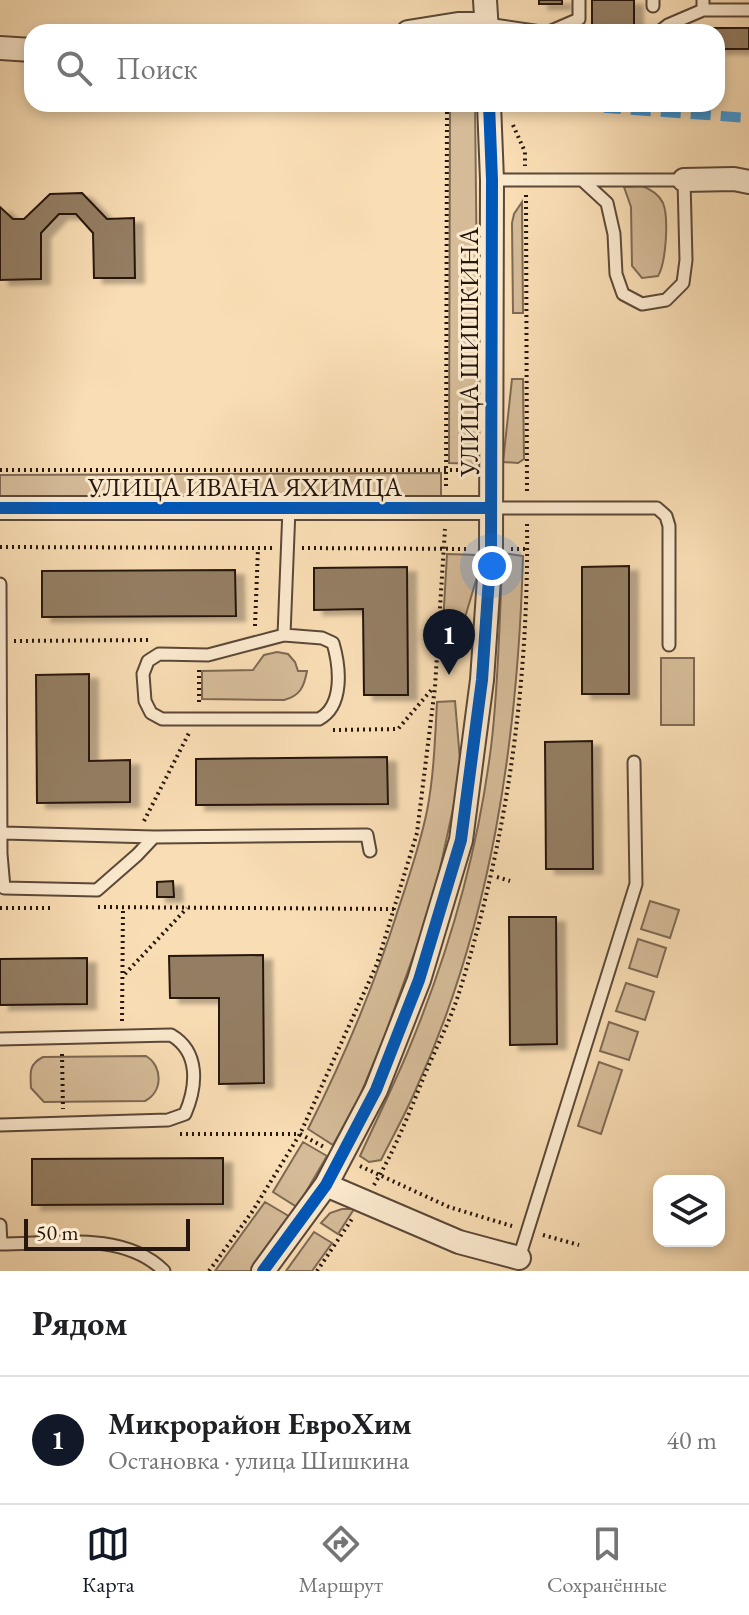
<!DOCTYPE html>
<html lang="ru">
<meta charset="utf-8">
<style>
:root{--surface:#fff;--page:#f6f6f6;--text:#202124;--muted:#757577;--line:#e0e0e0;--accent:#111827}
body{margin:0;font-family:"EB Garamond",serif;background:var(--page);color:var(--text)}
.controls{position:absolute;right:24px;bottom:24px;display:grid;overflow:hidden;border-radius:16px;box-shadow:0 4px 12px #0003}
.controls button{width:72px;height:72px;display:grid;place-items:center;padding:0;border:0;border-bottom:2px solid var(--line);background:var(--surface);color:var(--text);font:40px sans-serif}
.scale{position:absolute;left:24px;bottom:20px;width:166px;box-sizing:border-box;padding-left:8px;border:4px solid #26170e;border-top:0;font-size:22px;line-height:28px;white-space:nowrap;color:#26170e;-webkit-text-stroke:6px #fbe9ce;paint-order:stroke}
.you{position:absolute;left:492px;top:566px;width:28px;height:28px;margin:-20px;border:6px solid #fff;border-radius:50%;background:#1a73e8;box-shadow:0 0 0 12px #1a73e833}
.badge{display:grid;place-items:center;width:52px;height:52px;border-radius:50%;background:var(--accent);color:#fff;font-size:26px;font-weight:700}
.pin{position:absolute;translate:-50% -66px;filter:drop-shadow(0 2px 4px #0008)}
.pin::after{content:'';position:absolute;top:42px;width:28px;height:24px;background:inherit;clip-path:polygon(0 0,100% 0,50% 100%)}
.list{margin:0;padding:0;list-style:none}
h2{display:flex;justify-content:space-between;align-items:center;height:104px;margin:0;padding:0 32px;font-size:34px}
h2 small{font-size:26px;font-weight:400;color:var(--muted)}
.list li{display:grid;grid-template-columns:52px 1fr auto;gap:24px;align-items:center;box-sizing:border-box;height:128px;padding:0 32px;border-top:2px solid var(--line)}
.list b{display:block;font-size:30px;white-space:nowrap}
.list p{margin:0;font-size:26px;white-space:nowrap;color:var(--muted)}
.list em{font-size:26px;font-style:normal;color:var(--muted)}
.icon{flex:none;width:44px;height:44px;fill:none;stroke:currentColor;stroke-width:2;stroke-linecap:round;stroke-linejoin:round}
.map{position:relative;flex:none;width:749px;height:1271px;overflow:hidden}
.search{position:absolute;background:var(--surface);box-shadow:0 4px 12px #0003;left:24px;right:24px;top:24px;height:88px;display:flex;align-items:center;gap:20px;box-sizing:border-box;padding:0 28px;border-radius:24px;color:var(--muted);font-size:30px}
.sheet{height:232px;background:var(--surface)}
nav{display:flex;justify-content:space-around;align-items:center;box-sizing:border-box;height:112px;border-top:2px solid var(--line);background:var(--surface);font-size:22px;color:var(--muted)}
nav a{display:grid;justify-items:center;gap:4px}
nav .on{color:var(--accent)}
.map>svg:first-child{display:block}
.green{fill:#d5bb98;stroke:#7e6953;stroke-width:2}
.building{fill:#947e64;stroke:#26170e;stroke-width:2;filter:url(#shadow)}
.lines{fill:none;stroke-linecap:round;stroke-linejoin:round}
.service-casing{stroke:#5b4838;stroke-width:15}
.minor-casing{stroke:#5b4838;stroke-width:26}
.path{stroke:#26170e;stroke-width:4;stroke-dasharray:2 4;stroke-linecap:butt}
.service{stroke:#fbe9ce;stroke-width:11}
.minor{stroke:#fbe9ce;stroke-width:22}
.quiet{stroke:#3c9ade;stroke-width:10;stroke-dasharray:20 10;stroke-linecap:butt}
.cycleway-casing{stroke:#fbe9ce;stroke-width:17}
.cycleway{stroke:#0057b8;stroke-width:12}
.labels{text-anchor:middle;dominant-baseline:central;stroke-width:6;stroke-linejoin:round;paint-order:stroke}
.street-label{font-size:26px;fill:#26170e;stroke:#fbe9ce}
</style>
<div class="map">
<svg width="749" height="1271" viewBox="0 0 749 1271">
<defs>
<filter id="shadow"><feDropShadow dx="9" dy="5" stdDeviation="2" flood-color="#0004"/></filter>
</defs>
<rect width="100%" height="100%" fill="#f9ddb4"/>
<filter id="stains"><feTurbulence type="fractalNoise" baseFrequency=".0025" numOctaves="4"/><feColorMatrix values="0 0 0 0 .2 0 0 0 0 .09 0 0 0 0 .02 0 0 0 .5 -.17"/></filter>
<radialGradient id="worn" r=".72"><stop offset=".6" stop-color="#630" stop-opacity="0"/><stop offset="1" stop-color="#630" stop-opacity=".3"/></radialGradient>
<!-- green -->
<path class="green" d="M450,104H475L479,464L449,463Z
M642,186C650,189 659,194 663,203C669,218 666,263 658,276L642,278L632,266L631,207L624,187Z
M522,202L523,313H513L512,223L514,214Z
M512,379H523L524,459L518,463L503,462Z
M441,473V496L0,497V475Z
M503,553L523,556C518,737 492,922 416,1089C406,1113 393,1136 381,1160L369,1162L360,1156C376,1121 393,1087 408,1051C448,955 478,851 491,747C499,683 499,618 503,553Z
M447,554L477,555V577L458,641L442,642Z
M277,652L288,654L295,662L298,671H307C304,687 300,696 284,700L202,699V671L253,670L264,655Z
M661,658H694V725H661Z
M455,701L461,772L433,901L384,1038L359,1098L333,1145L308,1129C344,1058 374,986 398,910C409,877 420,845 427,811C434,775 435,738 437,702Z
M650,901L679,910L670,938L641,929Z
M638,939L666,948L657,977L629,968Z
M626,983L654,992L645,1020L616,1011Z
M609,1022L638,1032L629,1060L600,1051Z
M146,1056C163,1066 163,1092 145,1101L44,1102L31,1088C30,1072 29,1064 43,1057Z
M599,1062L622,1070L601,1134L578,1126Z
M303,1142L327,1156L297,1207L273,1192Z
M265,1202L292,1218L255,1271H215Z
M342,1209H354L338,1234L321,1223L330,1213Z
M314,1232L332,1243L312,1271H286Z"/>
<!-- building -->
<path class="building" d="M539,0H562V4H539Z
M592,0H634V32H592Z
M678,28H749V49H717V32H678Z
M82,193L107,219L134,218L135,278H94L93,233L76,214H59L41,233V279L0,280V207L13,219H24L50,194Z
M629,566V694H582V567Z
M407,567L408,695H364L363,609L314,610V568Z
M235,570L236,616L42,617V571Z
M89,674V761L130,760V802L37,803L36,675Z
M592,741L593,869H546L545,742Z
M387,757L388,804L196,805V759Z
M173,881L174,897H157V882Z
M509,917H556L557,1044L510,1045Z
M263,955L264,1083L219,1084V998H170L169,956Z
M87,958V1004L0,1005V959Z
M223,1158V1204L32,1205V1159Z"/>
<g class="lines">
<defs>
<path id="service" d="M703,0V10H749
M653,6V0
M487,24L541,32
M549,32L579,19V0
M659,32L668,25L703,10
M492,180H582L607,203L614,234L616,274L623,294L642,304L666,300L683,283L686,260L684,180H582
M491,508H657L666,516L669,526V645
M0,584L1,854L4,888L97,890L137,855L154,837L367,835L370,851
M284,635L322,638L333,643C340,667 344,706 319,719H162L151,713L145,701L143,674L148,661L159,654L208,655L284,635L289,509
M3,833L154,837
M0,1039L171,1035C200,1052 197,1086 185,1114L168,1120L0,1125
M0,1225L1,1244
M0,1244C53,1244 123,1230 164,1271
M519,1258L636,884L634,762"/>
<path id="minor" d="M485,0L487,32
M408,32L458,24H487
M0,48L32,50
M684,180L734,179L749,182
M0,508H491
M326,1185L459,1242L519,1258
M263,1271L326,1185L376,1090L419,980L461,840L482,680L491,549L492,180L489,104"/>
</defs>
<!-- service casing -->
<use href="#service" class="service-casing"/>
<!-- minor casing -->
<use href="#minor" class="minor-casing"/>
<!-- path -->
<path class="path" d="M513,125L525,152V166
M526,195L527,494
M0,470H469
M446,486L447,104
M0,547L274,548
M302,548L470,549
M511,549H528
M255,626L258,548
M14,641L150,640
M199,670V706
M333,730L398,729L433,688
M144,821L189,733
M497,877L510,881
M98,907L394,909
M0,908H54
M125,974L187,908
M122,1021L123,907
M62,1054L63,1109
M180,1134H300L324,1147
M360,1166L449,1207L512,1226
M374,1185C395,1150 410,1111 425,1074C436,1048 449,1023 458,996C507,842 529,684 527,523
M543,1235L579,1245
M209,1271L252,1212L300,1134L377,964L417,833L435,687L445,529
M317,1271L352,1219"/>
<!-- service -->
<use href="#service" class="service"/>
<!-- minor -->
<use href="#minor" class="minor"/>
<!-- quiet -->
<path class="quiet" d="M603,104L606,108L749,118"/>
<defs>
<path id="cycleway" d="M0,508H491
M263,1271L326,1185L376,1090L419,980L461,840L482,680L491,549L492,180L489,104"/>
</defs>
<!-- cycleway casing -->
<use href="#cycleway" class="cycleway-casing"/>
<!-- cycleway -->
<use href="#cycleway" class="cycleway"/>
</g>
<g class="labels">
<!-- street labels -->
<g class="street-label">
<text transform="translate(469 352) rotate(-90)">УЛИЦА ШИШКИНА</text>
<text x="245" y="487">УЛИЦА ИВАНА ЯХИМЦА</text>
</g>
</g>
<rect width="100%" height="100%" filter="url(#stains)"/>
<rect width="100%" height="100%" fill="url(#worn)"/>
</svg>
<div class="controls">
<button><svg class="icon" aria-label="layers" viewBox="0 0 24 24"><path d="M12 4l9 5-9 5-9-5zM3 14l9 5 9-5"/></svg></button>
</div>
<div class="scale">50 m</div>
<div class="you"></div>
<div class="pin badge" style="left:449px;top:675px">1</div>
<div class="search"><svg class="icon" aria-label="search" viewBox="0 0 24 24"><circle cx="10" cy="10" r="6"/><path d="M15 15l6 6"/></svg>Поиск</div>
</div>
<section class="sheet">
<h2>Рядом<small></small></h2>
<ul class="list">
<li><span class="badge">1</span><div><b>Микрорайон ЕвроХим</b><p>Остановка · улица Шишкина</p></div><em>40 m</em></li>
</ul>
</section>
<nav>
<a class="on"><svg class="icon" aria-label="map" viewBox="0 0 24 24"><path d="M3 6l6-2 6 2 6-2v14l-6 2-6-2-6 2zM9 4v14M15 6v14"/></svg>Карта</a>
<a><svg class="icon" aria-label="directions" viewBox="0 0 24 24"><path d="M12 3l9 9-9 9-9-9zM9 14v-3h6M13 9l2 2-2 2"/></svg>Маршрут</a>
<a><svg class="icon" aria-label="saved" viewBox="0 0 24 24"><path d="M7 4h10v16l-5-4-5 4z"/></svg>Сохранённые</a>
</nav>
